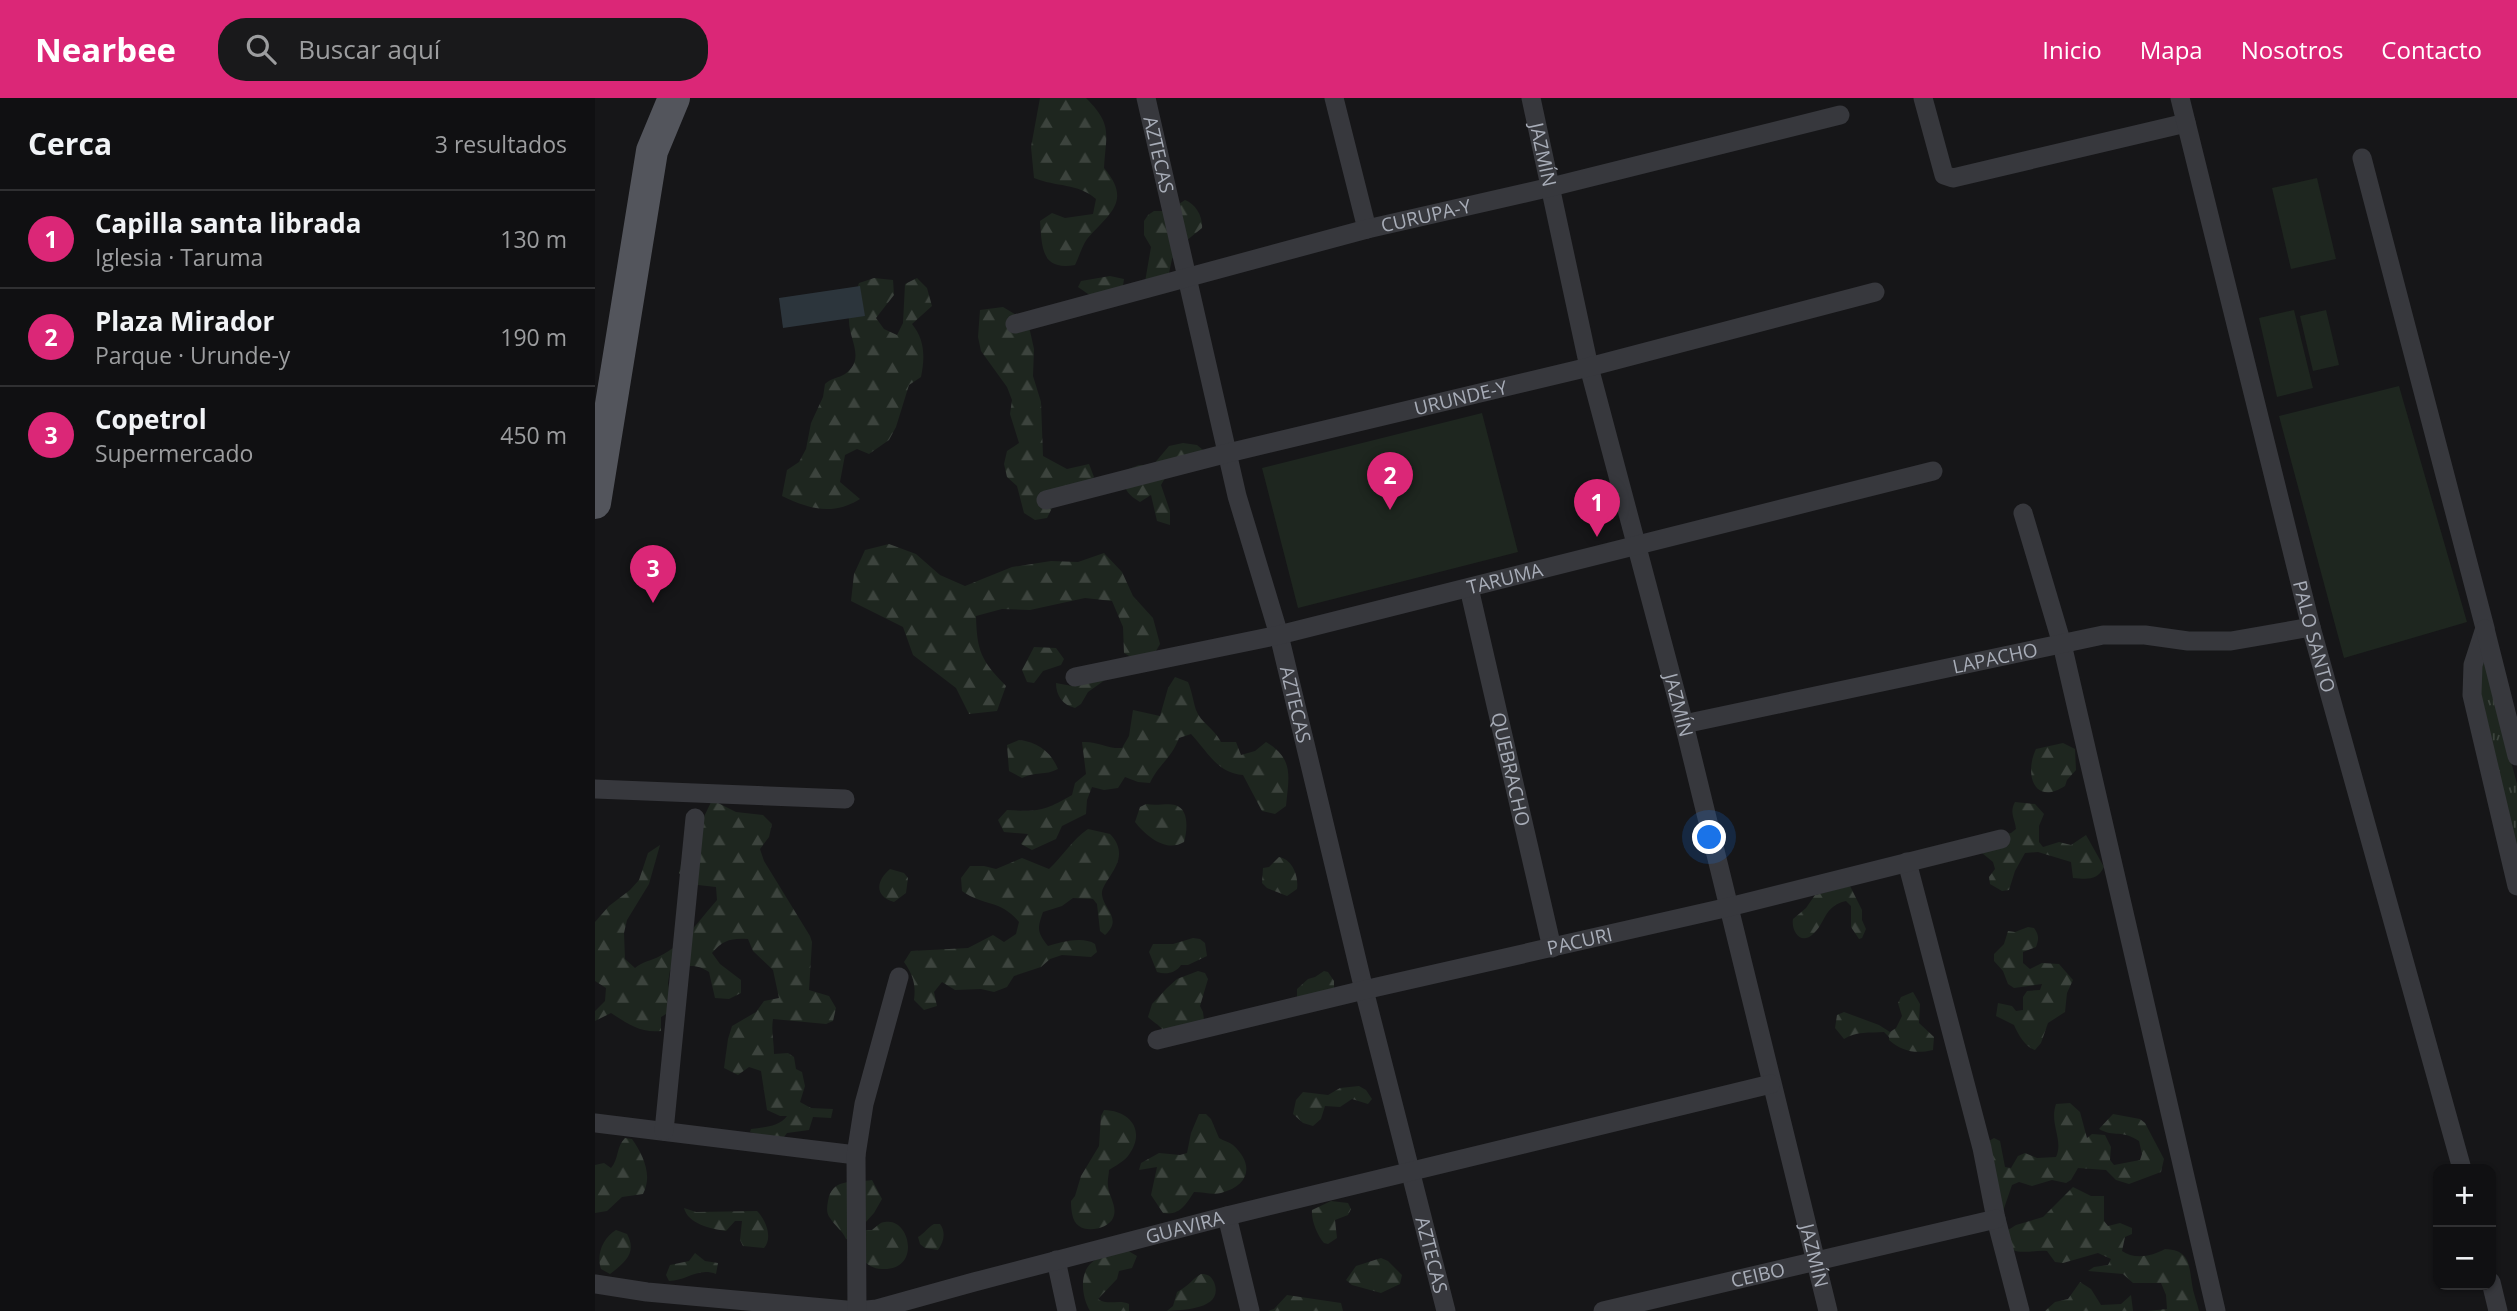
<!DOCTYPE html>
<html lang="es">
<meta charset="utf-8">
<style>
:root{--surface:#101012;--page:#19191b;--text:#f1f3f6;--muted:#9c9d9f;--line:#303032;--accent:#db2777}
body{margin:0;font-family:"Open Sans",sans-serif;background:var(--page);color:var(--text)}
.controls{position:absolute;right:21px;bottom:21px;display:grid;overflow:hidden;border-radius:14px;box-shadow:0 2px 5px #0004}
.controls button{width:63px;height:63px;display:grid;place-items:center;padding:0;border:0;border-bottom:2px solid var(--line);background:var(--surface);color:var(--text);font:35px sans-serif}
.you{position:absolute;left:1115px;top:740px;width:24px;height:24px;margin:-18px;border:5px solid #fff;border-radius:50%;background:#1a73e8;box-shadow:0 0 0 10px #1a73e833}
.badge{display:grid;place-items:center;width:46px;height:46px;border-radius:50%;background:var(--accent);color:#fff;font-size:23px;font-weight:700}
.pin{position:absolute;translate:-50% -58px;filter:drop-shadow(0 2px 4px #0008)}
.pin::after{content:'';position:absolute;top:37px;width:24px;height:21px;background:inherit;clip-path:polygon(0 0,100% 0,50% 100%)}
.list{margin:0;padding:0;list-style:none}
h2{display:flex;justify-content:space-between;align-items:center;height:91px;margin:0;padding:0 28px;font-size:30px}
h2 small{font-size:23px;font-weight:400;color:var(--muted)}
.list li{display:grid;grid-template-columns:46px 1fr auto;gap:21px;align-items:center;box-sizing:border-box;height:98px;padding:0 28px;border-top:2px solid var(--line)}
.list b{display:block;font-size:26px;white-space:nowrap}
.list p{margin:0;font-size:23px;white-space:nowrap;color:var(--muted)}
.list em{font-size:23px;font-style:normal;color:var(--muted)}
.icon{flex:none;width:38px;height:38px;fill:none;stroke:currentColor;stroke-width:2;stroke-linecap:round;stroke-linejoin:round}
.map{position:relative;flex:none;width:1922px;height:1213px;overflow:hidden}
header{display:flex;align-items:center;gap:42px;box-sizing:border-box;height:98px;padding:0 35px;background:var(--accent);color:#fff}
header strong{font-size:33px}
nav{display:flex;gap:38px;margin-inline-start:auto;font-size:24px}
.search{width:490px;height:63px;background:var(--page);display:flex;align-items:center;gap:18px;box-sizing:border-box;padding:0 24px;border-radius:28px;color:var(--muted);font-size:26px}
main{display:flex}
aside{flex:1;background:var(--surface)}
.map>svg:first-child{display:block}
.grass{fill:url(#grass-tufts)}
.forest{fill:url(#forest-firs)}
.park{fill:#1e261f}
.water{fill:#2c353c}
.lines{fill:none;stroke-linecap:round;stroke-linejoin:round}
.street{stroke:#37383d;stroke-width:19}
.primary{stroke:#53555c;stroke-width:32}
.labels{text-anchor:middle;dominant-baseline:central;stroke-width:5;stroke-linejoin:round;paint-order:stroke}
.street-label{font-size:19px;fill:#a8adb8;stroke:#111113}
</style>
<header>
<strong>Nearbee</strong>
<div class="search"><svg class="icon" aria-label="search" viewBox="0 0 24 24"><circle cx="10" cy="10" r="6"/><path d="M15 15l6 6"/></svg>Buscar aquí</div>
<nav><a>Inicio</a><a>Mapa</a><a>Nosotros</a><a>Contacto</a></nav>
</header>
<main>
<aside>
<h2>Cerca<small>3 resultados</small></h2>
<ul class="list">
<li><span class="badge">1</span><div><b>Capilla santa librada</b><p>Iglesia · Taruma</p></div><em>130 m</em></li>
<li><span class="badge">2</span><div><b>Plaza Mirador</b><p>Parque · Urunde-y</p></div><em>190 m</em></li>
<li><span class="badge">3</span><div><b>Copetrol</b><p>Supermercado</p></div><em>450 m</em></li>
</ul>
</aside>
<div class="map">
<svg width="1922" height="1213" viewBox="0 0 1922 1213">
<defs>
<pattern id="grass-tufts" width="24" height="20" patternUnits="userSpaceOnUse" patternTransform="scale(1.75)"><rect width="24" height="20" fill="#1e261f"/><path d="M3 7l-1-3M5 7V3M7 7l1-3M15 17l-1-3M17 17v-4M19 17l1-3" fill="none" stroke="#3c433d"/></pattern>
<pattern id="forest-firs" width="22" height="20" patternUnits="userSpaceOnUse" patternTransform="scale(1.75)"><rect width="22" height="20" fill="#1e261f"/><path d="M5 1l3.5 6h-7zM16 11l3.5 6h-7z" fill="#3c433d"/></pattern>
</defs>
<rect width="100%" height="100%" fill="#161618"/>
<!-- grass -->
<path class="grass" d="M1887,564L1890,566L1922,686V758L1884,605Z"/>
<!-- forest -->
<path class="forest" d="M445,0H491C518,27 511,35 509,70C538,104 513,116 492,141C487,148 484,159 480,167C446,173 447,149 445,123L457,115L470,120L498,116L501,101C483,85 461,89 439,80L436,49Z
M590,102C601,106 608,119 607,130L586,147L577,161L574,175L550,184L556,149L549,137V123L553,117L559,113H573Z
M515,178L529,181L528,188L496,198L483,189L486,183Z
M279,180L298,182L299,197L281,220L289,231L302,237L308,225L310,186L322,180L332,190L337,208L317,226C330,242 330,259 326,279L314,287L301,329L294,342L274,356L262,351L250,357L245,384L265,401C238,418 214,411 187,398L192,372L204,364L211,351L216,325L228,299L230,286C236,280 244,280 250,276C271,261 254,242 254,223C253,210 260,197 264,185Z
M408,209L433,224L439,251L438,278L446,304L448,358L472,371L494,366L499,379L489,389L464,396L452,420L440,422L429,415L422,388L412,379L409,366L412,353L424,345L415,316L417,302L412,289L386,253L383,239L385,212Z
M588,345L602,347L613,356L612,369C598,375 587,371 573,375L566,387L575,413V427L562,423L556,397L545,404C530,395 527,389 531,372L544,367H558L574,348Z
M294,446L321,456L345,477L370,488L417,469L456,463L483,464L509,455L527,474L538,498L558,520L565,546L552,568L529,555L528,529L517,503L490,500L435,512L407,511L381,518C382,554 386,562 411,588L402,613L374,616L361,590L318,557L308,529L256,503L259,476L270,452Z
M439,549L461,550L469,561L466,567L448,573L439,585L432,584L427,572Z
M580,579L593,584C597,593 598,603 601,612C606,625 618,629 626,644H641L646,657L660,653L671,644C699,661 694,678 691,708L680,716L667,713L648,677C622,675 613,654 596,636L584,640C577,660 563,667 555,685L543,684L530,679L523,690L509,692L497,689L492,702L491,716L467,728L461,741L437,752L426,746L433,736L409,734L403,722L412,712C444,714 449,713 477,697L480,685L491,676L487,644C503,643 512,651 527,650L534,638L538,612L565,618L573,590Z
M510,582L493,594L486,606L480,610C468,607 461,598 461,585L477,588Z
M424,642C443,644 456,654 463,671C450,678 440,673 427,680L414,673L412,647Z
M1468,645L1480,651L1481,672L1472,682L1470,688C1439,708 1429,676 1441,651Z
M117,702L141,714L168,717L177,726L174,739L165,751L169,763L215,838L217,844L214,892L234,898L241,910L238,923L231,926L178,921C176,933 179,943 179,956L193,955L199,959L201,971L207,974L210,988L205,1004L216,1010L238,1011L236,1020L218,1019L214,1032L192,1035L186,1043L155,1034L156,1031C169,1029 184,1029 192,1018H185L172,1012L166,973L154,969L143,977L129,970L133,941L137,928L161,914L169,903L184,900L178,872L158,853L153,841C136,840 128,842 117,855L125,866L146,882V895L134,901L120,900L114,874C100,865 90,868 75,872L73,885L78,912L66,919V933C45,935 33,926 16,915L0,923V913L10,903L11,890L0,883V824L14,808L35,792L44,782L53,755L65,747L54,786L32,822L29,835L30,861L40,870C48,863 56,863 65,858C88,847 105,821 122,802L121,789L94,786L84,775L93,735L105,727Z
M1420,704L1440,706L1449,716L1444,728V744L1448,749L1464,744L1476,747L1491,737L1509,769C1502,783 1492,781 1478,780L1476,764L1443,754L1430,755L1420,773L1414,792L1407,793L1395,786L1394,779L1400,771L1398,764L1387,755V743L1416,735L1421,731C1420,720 1414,715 1420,704Z
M551,706C561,708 573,705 580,707C595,711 592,734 589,744C571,755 551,738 540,724L545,709Z
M493,731L515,736C540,762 505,782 507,797C509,812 528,821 510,837L505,833L502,806L498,801L478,800L467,808L448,814C442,831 442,834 453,848C466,844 488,838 500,846L502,854L496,859L467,857L455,861L446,869L419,878L412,889L399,894L386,891L360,892L347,884L339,894L342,908L329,912L319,902C321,886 318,877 309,864L316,853L373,850L398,837L409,844L421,836L424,824C405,801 390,809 367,793L366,780L375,768H389L401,771L427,760L454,771C468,758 477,742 493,731Z
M684,759C697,761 704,778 702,791L692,798L672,790L667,785L668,770L674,769Z
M295,771L309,775L313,780L311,795L299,804C279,798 281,783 295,771Z
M1255,788L1267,812V822L1271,831L1267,840L1264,841L1256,829V808L1251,803C1228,808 1231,826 1217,837C1205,847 1196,832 1198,821L1211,810L1220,797Z
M1433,829L1439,830C1444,837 1444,841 1441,849L1428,854V865L1435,871L1447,865L1464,866L1478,882L1472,895L1470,914L1453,925L1446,945L1440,952C1430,949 1423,936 1419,927L1401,918L1403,905L1417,908L1421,913L1428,912V899L1432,893L1445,892L1447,886L1419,890L1413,886L1408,873L1399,863V856L1409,846L1413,833L1420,834Z
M598,840L605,841L610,845L612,858L593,867H586C581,875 571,877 562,874L554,854L558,846H578Z
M603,873L610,875L613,881L605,908L608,914L609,922L568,932C563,926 558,924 553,919L557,906L572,890L582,881Z
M729,873L733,874L739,883V890L702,900V891L713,881L720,879Z
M1318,894L1325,906L1324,925L1339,939L1338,952C1321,956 1308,954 1294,942V939L1289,934C1275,935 1261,933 1249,941L1240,930L1242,917L1249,914L1284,927L1295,934L1301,930L1307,918L1303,905L1306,899Z
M764,988L771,992L777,1001L773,1006L757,1001L745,1009L730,1008L726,1021L718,1028L708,1025L698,1016L701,1002L708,994L733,997L745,990Z
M1475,1005L1485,1014L1492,1040L1497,1036L1510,1037L1516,1049L1515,1062L1519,1067L1545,1062L1547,1056L1544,1043C1526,1031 1520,1040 1504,1031L1518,1016L1545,1021L1550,1025L1569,1061L1566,1074L1534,1086L1521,1082L1511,1072L1483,1070L1476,1082L1471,1085L1457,1082L1437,1088L1424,1084L1417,1087L1406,1119L1387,1047L1399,1040L1405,1043L1410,1069L1416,1070L1423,1058L1430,1055L1442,1060L1461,1059C1469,1042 1454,1026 1461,1006Z
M509,1012C537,1013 551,1034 533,1058C528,1064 520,1068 514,1072C514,1077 512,1083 513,1088C514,1099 523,1109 518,1120C514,1130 493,1135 484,1128C477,1124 476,1111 476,1103L480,1098L486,1078L504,1048L506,1018Z
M604,1016H611L616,1021L624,1040C629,1043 634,1044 638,1047C660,1067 654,1088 626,1095C617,1097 608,1094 599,1094C591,1106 585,1118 568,1115L556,1097L562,1069L544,1072L546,1065L564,1055L585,1057L592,1055L596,1035Z
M30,1040L37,1041C48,1057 58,1077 48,1096L27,1099L12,1113L0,1115V1067L9,1065L16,1070C24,1061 21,1049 30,1040Z
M277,1082L287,1101L279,1115L270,1125V1132H277C281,1129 285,1124 290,1124C315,1119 327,1173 287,1171C269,1170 266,1158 258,1143L251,1141C247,1132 240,1128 235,1120C231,1115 232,1109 233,1103C237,1079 259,1085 277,1082Z
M1478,1089L1496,1098H1509V1123L1513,1128L1525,1125L1537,1130V1136L1530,1139L1527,1153C1539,1162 1558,1158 1570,1151C1595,1152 1594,1167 1597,1186C1598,1195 1602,1204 1604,1213H1552L1572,1211L1571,1197L1566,1185H1538L1528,1176L1493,1173L1499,1169L1513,1167L1516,1161L1503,1155L1468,1165L1460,1164L1452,1153C1440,1152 1428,1156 1417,1152L1410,1134L1421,1127L1448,1119Z
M736,1103L753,1105L756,1111L753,1117L740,1122L742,1140L733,1146L729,1145C722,1137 716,1122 717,1112Z
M89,1110L101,1114L162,1113C171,1122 178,1140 169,1150L148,1148L145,1142L147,1123H140L131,1133C116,1131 93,1126 89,1110Z
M339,1126H345C351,1134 349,1144 343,1152L330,1150L325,1146L323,1139C330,1135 332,1130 339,1126Z
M21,1132L32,1136C42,1154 31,1164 15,1176L6,1171C1,1156 8,1140 21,1132Z
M530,1151L542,1158L537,1170L524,1173L522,1181L503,1201C513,1208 524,1201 534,1206V1213H495C486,1198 483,1170 502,1161C511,1157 521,1154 530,1151Z
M100,1155L110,1163L123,1165L121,1176C103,1169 91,1183 74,1183L71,1177L75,1167L94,1163Z
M786,1160L793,1163L807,1177L805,1186L786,1195L757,1187L751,1182L761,1168Z
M606,1176C613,1176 616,1178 619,1184C630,1212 587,1212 572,1213L578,1208L582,1194C594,1188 597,1181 606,1176Z
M1485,1184L1496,1191L1506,1207L1526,1206L1536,1197L1538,1213H1450L1460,1204L1473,1201Z
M692,1197L746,1205L748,1213H673L679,1211Z"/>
<!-- park -->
<path class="park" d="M1722,80L1741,161L1696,171L1677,90Z
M1699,212L1718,290L1682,299L1664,220Z
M1731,212L1744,267L1718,273L1705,218Z
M1804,288L1872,524L1749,560L1684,318Z
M887,315L923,454L703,510L667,370Z"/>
<!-- water -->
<path class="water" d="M265,188L270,218L188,230L184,200Z"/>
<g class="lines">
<!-- street -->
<g class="street">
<path id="s1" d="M551,0L642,398L684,537L769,892L851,1213"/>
<path d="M739,0L772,131"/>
<path id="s2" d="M936,0L994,269L1089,626L1233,1213"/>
<path d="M1328,0L1349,77L1358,80L1591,25"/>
<path id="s3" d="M1585,0L1716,529L1867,1071"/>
<path d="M1767,60L1890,530L1878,567L1877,597L1922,788"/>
<path id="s4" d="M420,226L772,131L956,89L1245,17"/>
<path id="s5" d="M451,402L633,355L994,269L1280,194"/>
<path d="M1428,415L1467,546L1621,1213"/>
<path id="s6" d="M874,490L957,850"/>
<path d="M1890,531L1922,658"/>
<path id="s7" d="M480,579L684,537L1338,373"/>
<path id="s8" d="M1089,626L1508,537H1550L1593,543H1636L1716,529"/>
<path d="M0,691L250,701"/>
<path d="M1312,764L1387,1050L1401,1121L1425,1213"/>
<path id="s9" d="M562,942L769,892L1134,809L1406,741"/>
<path d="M0,1025L261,1057"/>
<path d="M69,1033L100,720"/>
<path d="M632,1118L655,1213"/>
<path d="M461,1162L472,1213"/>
<path d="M1896,1184L1903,1213"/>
<path id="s10" d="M0,1186L52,1194L262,1213L282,1211L379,1184L632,1118L1176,986"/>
<path d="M262,1213L261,1057L269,1006L304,879"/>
<path id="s11" d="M1008,1213L1401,1121"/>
</g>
<!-- primary -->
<path class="primary" d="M0,405L57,53L79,0"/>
</g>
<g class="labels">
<!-- street labels -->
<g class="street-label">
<text stroke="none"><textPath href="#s2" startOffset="58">JAZMÍN</textPath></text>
<text stroke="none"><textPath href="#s1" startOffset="58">AZTECAS</textPath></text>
<text stroke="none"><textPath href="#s4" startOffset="425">CURUPA-Y</textPath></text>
<text stroke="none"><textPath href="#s5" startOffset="427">URUNDE-Y</textPath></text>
<text stroke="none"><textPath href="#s7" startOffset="441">TARUMA</textPath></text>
<text stroke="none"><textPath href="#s3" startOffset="555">PALO SANTO</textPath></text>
<text stroke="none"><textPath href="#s8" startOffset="318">LAPACHO</textPath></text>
<text stroke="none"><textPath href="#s1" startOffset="625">AZTECAS</textPath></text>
<text stroke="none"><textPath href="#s2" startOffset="625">JAZMÍN</textPath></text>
<text stroke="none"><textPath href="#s6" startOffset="186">QUEBRACHO</textPath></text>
<text stroke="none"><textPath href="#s9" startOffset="434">PACURI</textPath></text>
<text stroke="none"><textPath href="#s10" startOffset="602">GUAVIRA</textPath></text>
<text stroke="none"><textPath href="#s1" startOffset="1192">AZTECAS</textPath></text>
<text stroke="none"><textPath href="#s2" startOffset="1192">JAZMÍN</textPath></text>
<text stroke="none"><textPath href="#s11" startOffset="159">CEIBO</textPath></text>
</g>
</g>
</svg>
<div class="controls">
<button>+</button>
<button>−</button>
</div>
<div class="you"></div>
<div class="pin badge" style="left:1002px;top:439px">1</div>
<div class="pin badge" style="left:795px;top:412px">2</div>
<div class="pin badge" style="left:58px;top:505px">3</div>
</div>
</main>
